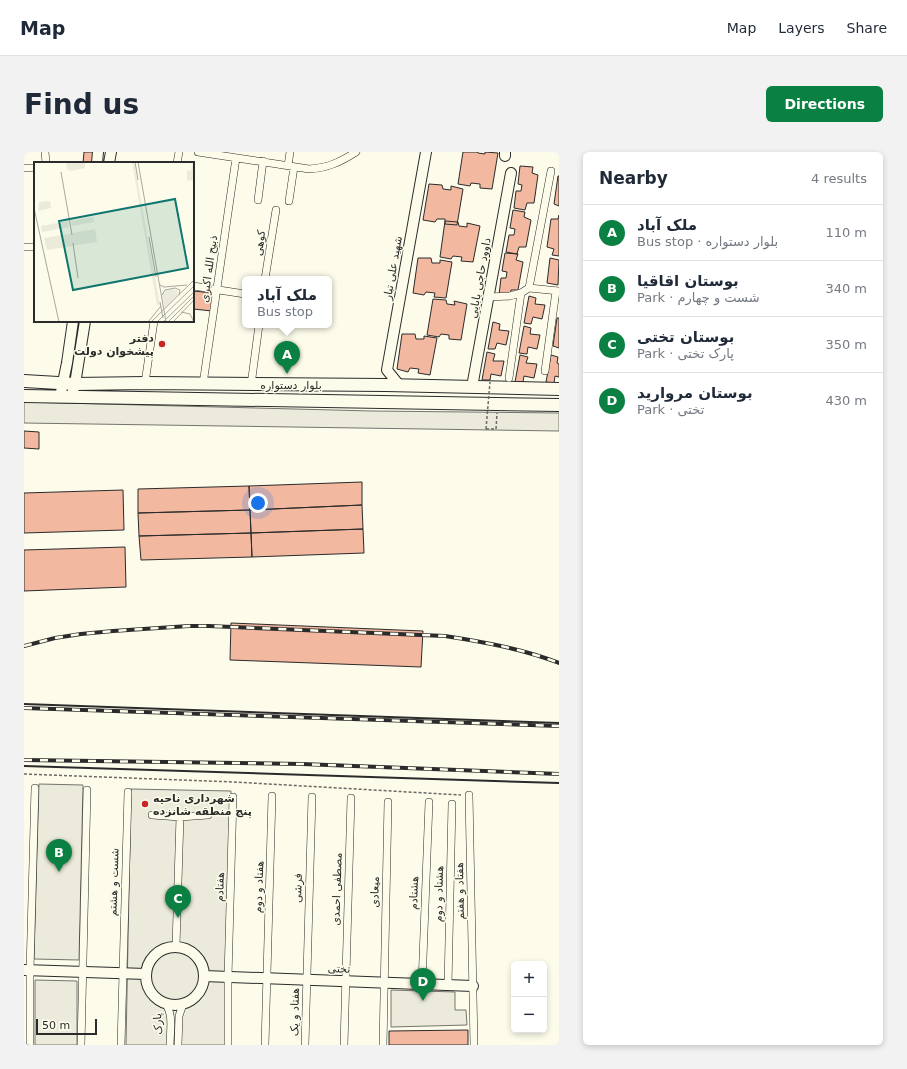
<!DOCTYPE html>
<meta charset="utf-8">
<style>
:root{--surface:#fff;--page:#f2f2f3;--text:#1f2937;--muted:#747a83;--line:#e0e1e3;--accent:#0b8043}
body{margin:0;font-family:"DejaVu Sans","Noto Sans Arabic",sans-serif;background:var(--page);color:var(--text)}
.controls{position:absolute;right:12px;bottom:12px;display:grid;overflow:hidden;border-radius:6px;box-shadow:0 2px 6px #0003}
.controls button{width:36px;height:36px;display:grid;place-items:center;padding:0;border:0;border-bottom:1px solid var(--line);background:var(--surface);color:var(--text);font:20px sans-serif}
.scale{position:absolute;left:12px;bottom:10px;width:61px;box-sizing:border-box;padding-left:4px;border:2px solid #2b2b2b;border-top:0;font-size:11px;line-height:14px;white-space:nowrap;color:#2b2b2b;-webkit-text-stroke:3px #fdfbea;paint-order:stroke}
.you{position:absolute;left:234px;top:351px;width:14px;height:14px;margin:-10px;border:3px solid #fff;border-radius:50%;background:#1a73e8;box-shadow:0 0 0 6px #1a73e833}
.badge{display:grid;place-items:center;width:26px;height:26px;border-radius:50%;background:var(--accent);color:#fff;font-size:13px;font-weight:700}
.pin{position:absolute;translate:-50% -33px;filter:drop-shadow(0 1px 2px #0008)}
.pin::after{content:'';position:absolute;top:21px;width:14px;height:12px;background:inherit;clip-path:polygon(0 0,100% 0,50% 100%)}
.popup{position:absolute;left:218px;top:124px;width:90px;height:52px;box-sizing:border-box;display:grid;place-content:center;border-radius:6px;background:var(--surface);filter:drop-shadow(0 1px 3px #0005);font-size:13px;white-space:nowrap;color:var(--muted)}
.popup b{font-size:15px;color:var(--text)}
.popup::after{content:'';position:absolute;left:50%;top:100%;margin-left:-8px;border:8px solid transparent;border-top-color:var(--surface)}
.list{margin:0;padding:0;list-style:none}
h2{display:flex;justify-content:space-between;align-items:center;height:52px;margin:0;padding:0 16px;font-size:17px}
h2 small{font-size:13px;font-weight:400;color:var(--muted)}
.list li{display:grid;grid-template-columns:26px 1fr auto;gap:12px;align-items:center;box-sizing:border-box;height:56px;padding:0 16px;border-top:1px solid var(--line)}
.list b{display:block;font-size:15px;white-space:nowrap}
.list p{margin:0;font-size:13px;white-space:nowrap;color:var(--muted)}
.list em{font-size:13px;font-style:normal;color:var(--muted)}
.map{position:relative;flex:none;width:535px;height:893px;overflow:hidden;border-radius:6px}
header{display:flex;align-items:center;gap:24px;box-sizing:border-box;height:56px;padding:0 20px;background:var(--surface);border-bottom:1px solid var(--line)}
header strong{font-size:19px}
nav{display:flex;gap:22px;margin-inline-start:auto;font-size:14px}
.intro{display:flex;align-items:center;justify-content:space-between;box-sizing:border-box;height:96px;padding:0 24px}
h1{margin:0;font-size:28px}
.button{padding:10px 18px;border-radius:6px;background:var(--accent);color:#fff;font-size:14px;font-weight:700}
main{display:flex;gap:24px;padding:0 24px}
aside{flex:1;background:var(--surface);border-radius:6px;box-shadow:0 2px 6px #0003}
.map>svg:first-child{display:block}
.green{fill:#ecebdb;stroke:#74746e}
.building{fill:#f2b8a0;stroke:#2b2b2b}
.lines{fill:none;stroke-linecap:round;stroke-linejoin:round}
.street-casing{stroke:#2b2b2b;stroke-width:8}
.secondary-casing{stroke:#2b2b2b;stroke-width:12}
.primary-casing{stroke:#2b2b2b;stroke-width:14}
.path{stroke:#6a6964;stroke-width:1.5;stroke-dasharray:3 2;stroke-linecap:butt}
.street{stroke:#fdfbea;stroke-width:7}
.secondary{stroke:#fdfbea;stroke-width:10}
.primary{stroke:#fdfbea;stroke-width:12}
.rail-casing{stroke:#2b2b2b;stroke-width:4}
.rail{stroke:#fdfbea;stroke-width:2.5;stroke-dasharray:8;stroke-linecap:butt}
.path-bridge{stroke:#6a6964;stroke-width:1.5;stroke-dasharray:3 2;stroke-linecap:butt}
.wall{stroke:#2b2b2b;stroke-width:2}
.poi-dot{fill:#c62828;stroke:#fdfbea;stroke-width:1.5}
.labels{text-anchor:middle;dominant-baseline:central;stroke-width:3;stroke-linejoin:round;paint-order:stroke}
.street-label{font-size:11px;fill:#2b2b2b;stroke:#fdfbea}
.poi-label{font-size:11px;font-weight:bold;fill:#2b2b2b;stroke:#fdfbea;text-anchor:end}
.inset-road{fill:none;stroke:#a9a89e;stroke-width:1}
.view{fill:#0f766e;fill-opacity:0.15;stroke:#0f766e;stroke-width:2}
.inset-edge{fill:none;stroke:#2b2b2b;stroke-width:2}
</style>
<header>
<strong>Map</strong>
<nav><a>Map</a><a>Layers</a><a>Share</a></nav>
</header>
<div class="intro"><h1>Find us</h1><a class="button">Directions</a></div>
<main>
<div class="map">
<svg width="535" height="893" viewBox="0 0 535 893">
<rect width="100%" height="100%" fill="#fdfbea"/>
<!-- green -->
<path class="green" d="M0,250L348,259L535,261V279L0,271Z
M15,632L59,633L55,808L10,807Z
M107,637L207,639L202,893H102Z
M11,828L53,829V893H11Z
M367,838L431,840V858H442L443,873L367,875Z"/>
<!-- building -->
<path class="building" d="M60,0H73L72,11H59Z
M439,0H453L454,1L461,2V0L474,1L468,37L456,36V32L447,31L446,34L434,32Z
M496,14L509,15L508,21L514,23L510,51H503L501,58L490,56L492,39H497L498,33L494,32Z
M534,24H535V54L530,52Z
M405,32L418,33L419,37L427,38V34L439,37L433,73L421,72V67H413L411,70L399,68Z
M489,58L501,60L500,65L507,68L502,95H495L493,102L482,100L485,83H490L491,77L486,76Z
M535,63V104L528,103L530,97L523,95L527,67H534Z
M421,69L434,70L435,74L443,75V71L456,74L449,110L437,109L438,105L429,104L427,107L416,105Z
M481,101L494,102L492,108L499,110L494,138H487L486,145L475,143L477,126H482L483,120L478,119Z
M394,106H407L408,111H416V108L428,110L422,146L410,145L411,141L402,140L400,143L389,141Z
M526,106L535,108L534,133L523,131Z
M169,139L190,141L188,159L169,157Z
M505,144L512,146L511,152L521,153L518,167L509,165L507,172L500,171Z
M409,147L422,148L423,152L431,153L430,149L443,152L437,188L425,187V183L417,182L415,185L403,183Z
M533,166H535V196L529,194Z
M469,170L476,172L475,178L485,179L482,193L473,191L471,197H464Z
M500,174L507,176L506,182L516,183L513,197L504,195L503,202L495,201Z
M378,182H391L392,187H400V184L413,186L406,223L394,221L395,217L386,216L384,220L373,217Z
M463,200L471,202L469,209H480L477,224L467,222L466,228H458Z
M496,203L504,205L502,211L513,212L510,226L500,224L499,230H491Z
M527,203L534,205L533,211L535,212V225L531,224L530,231L522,230Z
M0,279L15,280V297L0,296Z
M338,330V353L226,358L225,334Z
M225,334L226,358L114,361V337Z
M99,338L100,378L0,381V341Z
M338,353L339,377L227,381L226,358Z
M226,358L227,381L115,384L114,361Z
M339,377L340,401L228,405L227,381Z
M227,381L228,405L117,408L115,384Z
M101,395L102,435L0,439V398Z
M207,471L399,479L397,515L206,508Z
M444,878V893H365V879Z"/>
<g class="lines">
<defs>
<path id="street" d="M21,0L22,11
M174,0L285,17C304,16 316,10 332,0
M153,11L155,0
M264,14L266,0
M0,16H11
M234,48L239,9
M265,49L270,15
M0,95H11
M241,127L252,58
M169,134L221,142
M505,136L527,19
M465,145L486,144L497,141L505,136L535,139
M521,219L532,139
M485,226L497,141
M121,231L130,169
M179,232L212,6
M227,233L235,173
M445,643L450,893
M128,663L156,665L184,663
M152,794L156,665
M398,832L405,650
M424,833L428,652
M141,851C150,863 146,879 146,893
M6,893V818L11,636
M57,893L63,638
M97,893L104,640
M154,893L155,864L159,852
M204,893V825L209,645
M241,893L248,644
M281,893L288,645
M320,893L327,646
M359,893L364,650"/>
<path id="secondary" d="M481,4V0
M73,11L74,0
M85,11L87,0
M375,233L363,218L402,0
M448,235L487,21
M49,239L51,232L61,169
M36,245L43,211L49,169
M122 824a29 29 0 1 1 58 0a29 29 0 1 1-58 0Z
M0,818L122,822
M180,824L449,834"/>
<path id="primary" d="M0,229L51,232L121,231L362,233L535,237
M0,244L535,253"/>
</defs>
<!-- street casing -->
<use href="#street" class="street-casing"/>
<!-- secondary casing -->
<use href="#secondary" class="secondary-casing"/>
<!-- primary casing -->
<use href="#primary" class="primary-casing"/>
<!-- path -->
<path class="path" d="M462,277H472L473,261
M0,622L210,630L437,643"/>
<!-- street -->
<use href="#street" class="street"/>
<!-- secondary -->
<use href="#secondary" class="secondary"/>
<!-- primary -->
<use href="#primary" class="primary"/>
<defs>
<path id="rail" d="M0,494L31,486L57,482L89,479L165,474H185L421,484C460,490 499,497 535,511
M0,556L535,574
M0,608L278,612L535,622"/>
</defs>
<!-- rail casing -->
<use href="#rail" class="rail-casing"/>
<!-- rail -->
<use href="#rail" class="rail"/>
<!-- path-bridge -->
<path class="path-bridge" d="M462,277L466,230"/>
<!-- wall -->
<path class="wall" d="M0,552L535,571
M0,614L535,631"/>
</g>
<!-- markers -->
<g class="poi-dot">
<circle cx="138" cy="192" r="4"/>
<circle cx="121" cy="652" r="4"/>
</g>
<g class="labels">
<!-- street labels -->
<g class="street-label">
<text transform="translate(236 91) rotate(-82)">کوهی</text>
<text transform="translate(369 116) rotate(-80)">شهید علی تبار</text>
<text transform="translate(185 117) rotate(-82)">ذبیح الله اکبری</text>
<text transform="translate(456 126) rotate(-80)">داوود حاجی بابایی</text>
<text x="267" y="233">بلوار دستواره</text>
<text transform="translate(90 730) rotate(-88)">شست و هشتم</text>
<text transform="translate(196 735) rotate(-88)">هفتادم</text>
<text transform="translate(235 735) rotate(-88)">هفتاد و دوم</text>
<text transform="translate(274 736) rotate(-88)">فرشی</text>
<text transform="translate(313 737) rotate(-88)">مصطفی احمدی</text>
<text transform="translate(436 739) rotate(-91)">هفتاد و هفتم</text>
<text transform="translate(351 740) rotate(-89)">میعادی</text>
<text transform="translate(390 741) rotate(-88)">هشتادم</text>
<text transform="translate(415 742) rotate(-89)">هشتاد و دوم</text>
<text transform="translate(315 817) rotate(2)">تختی</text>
<text transform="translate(271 860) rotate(-89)">هفتاد و یک</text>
<text transform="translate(134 872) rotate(-93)">پارک</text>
</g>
<!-- poi labels -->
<g class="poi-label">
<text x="130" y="186">دفتر<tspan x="130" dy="13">پیشخوان دولت</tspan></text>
<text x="129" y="646" text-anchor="start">شهرداری ناحیه<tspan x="129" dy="13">پنج منطقه شانزده</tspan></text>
</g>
</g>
<!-- overview -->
<g transform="translate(10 10)">
<rect width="160" height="160" fill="#fdfbea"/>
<path d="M32,0H51V6L36,9L33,7ZM98,0H100L126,143H123ZM158,2H160V19L153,18V8L157,9ZM16,39L17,46L4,49L5,40ZM59,55L60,60L38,64L37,59ZM34,59L35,65L8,70L7,64ZM61,67L63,80L13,88L10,76ZM137,127L143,128L144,132L131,147L128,133L130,130Z" fill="#ecebdb"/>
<path class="inset-road" d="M101,0L104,18M104,0L132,160M27,10L38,73M0,46L25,160M115,75L122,115M39,81L44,116M126,123L130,125L153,123M128,133L131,128L141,126L146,128L145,133M126,140L129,156M147,150L156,152L160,160M114,160L127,144M117,160L160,118M123,160L160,124M129,160L160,130M134,160L160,134M139,160L160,138"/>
<path class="view" d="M141,37L154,106L39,128L25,59Z"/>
<rect width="160" height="160" class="inset-edge"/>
</g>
</svg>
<div class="controls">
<button>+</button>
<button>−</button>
</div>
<div class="scale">50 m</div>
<div class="you"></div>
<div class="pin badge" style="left:263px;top:222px">A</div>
<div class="popup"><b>ملک آباد</b>Bus stop</div>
<div class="pin badge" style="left:35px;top:720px">B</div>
<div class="pin badge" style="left:154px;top:766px">C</div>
<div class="pin badge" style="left:399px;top:849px">D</div>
</div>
<aside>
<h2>Nearby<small>4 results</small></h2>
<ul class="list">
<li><span class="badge">A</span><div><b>ملک آباد</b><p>Bus stop · بلوار دستواره</p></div><em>110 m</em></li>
<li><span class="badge">B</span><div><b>بوستان اقاقیا</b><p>Park · شست و چهارم</p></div><em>340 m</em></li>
<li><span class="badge">C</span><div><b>بوستان تختی</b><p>Park · پارک تختی</p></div><em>350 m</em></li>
<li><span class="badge">D</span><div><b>بوستان مروارید</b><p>Park · تختی</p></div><em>430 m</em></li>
</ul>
</aside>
</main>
